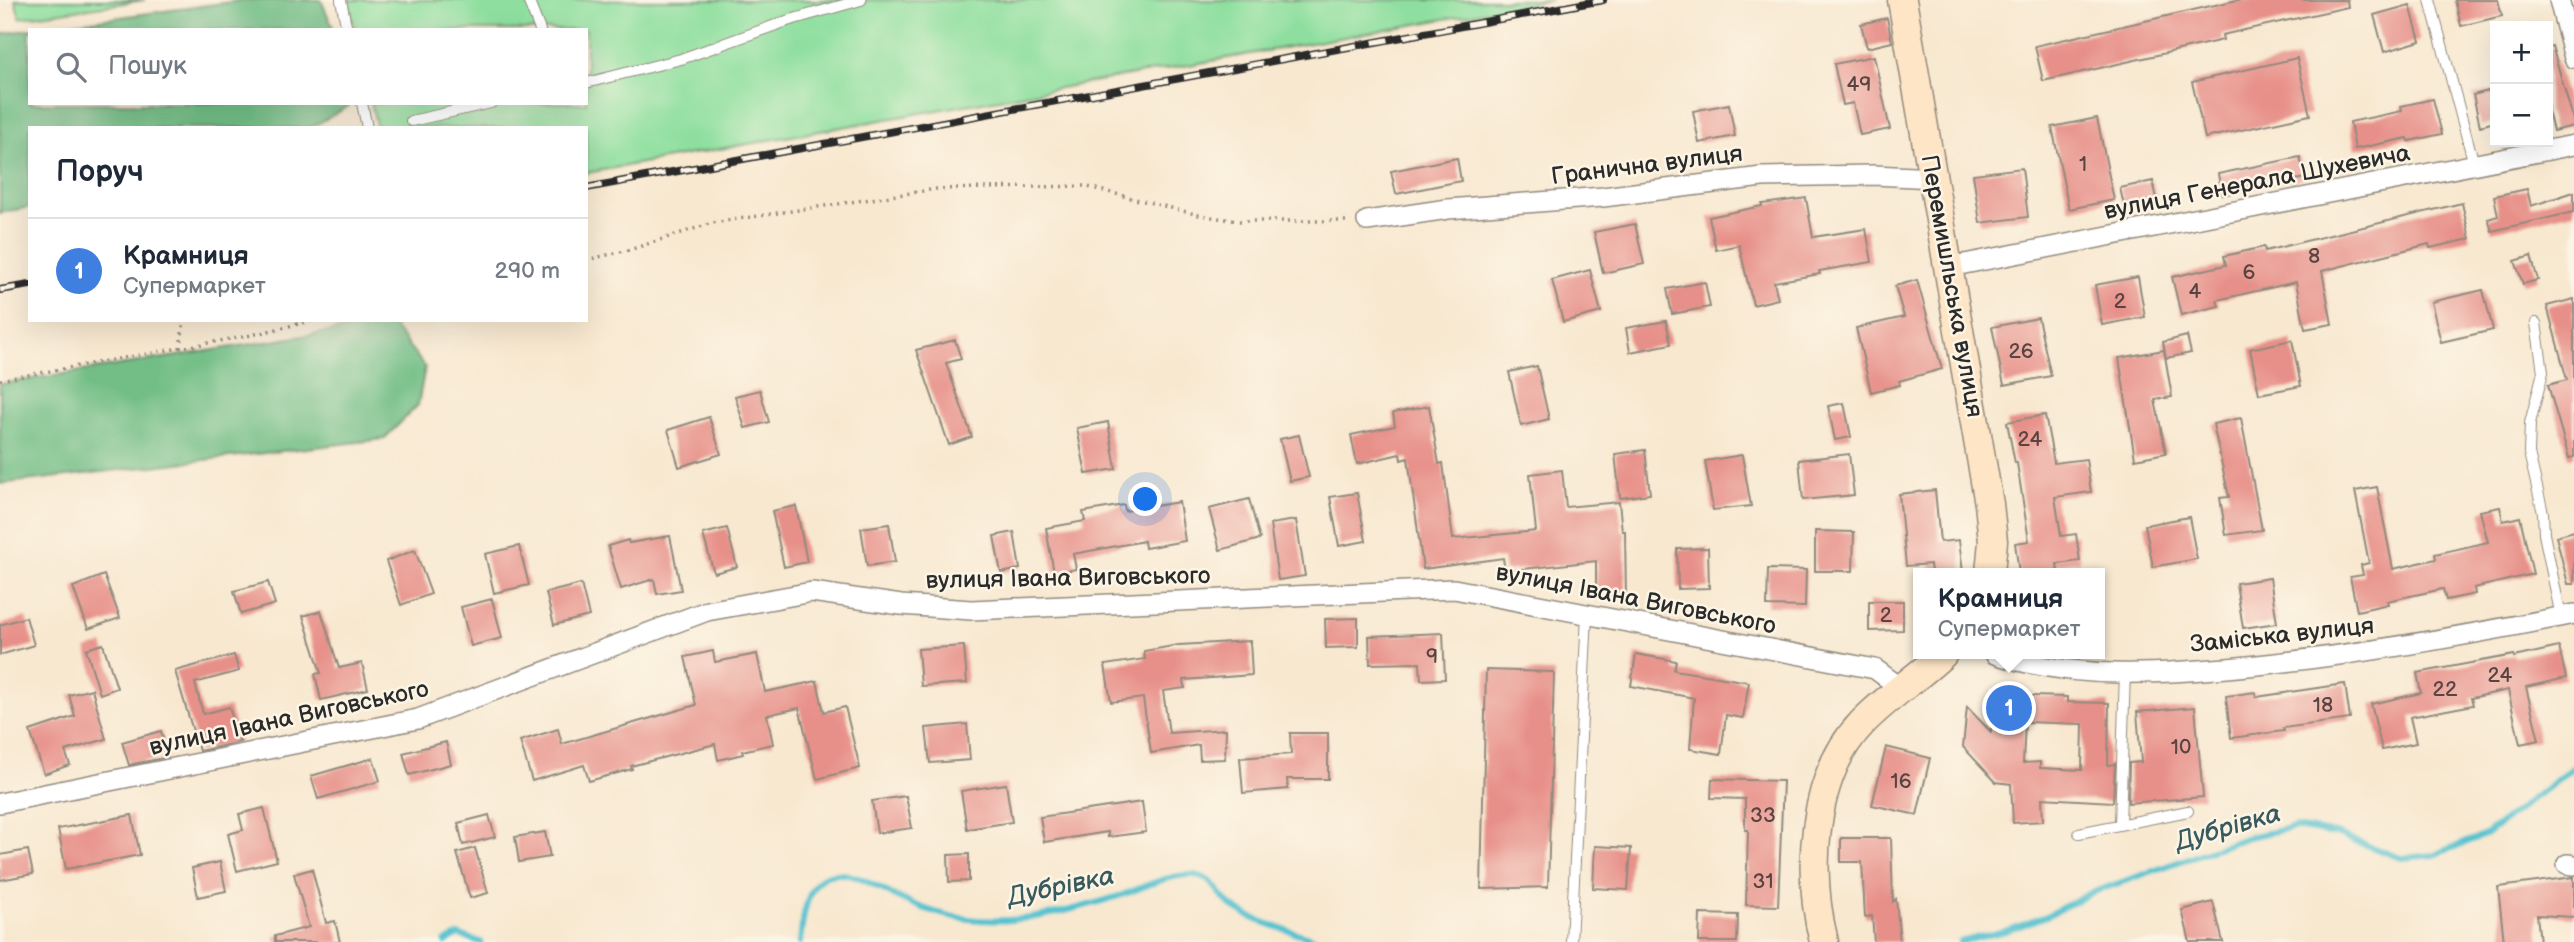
<!DOCTYPE html>
<html lang="uk">
<meta charset="utf-8">
<style>
:root{--surface:#fff;--page:#f6f6f7;--text:#1f2937;--muted:#747a83;--line:#e0e1e3;--accent:#c8321e}
body{margin:0;font-family:"Balsamiq Sans",sans-serif;background:var(--page);color:var(--text)}
.controls{position:absolute;right:21px;top:21px;display:grid;overflow:hidden;border-radius:0px;box-shadow:0 7px 28px #0002}
.controls button{width:63px;height:63px;display:grid;place-items:center;padding:0;border:0;border-bottom:2px solid var(--line);background:var(--surface);color:var(--text);font:35px sans-serif}
.you{position:absolute;left:1146px;top:500px;width:24px;height:24px;margin:-18px;border:5px solid #fff;border-radius:50%;background:#1a73e8;box-shadow:0 0 0 10px #1a73e833}
.badge{display:grid;place-items:center;width:46px;height:46px;border-radius:50%;background:var(--accent);color:#fff;font-size:23px;font-weight:700}
.pin{position:absolute;translate:-50% -50%;border:4px solid #fff;box-shadow:0 2px 7px #0006}
.popup{position:absolute;left:1913px;top:568px;width:192px;height:91px;box-sizing:border-box;display:grid;place-content:center;border-radius:0px;background:var(--surface);filter:drop-shadow(0 2px 5px #0005);font-size:23px;white-space:nowrap;color:var(--muted)}
.popup b{font-size:26px;color:var(--text)}
.popup::after{content:'';position:absolute;left:50%;top:100%;margin-left:-14px;border:14px solid transparent;border-top-color:var(--surface)}
.list{margin:0;padding:0;list-style:none}
h2{display:flex;justify-content:space-between;align-items:center;height:91px;margin:0;padding:0 28px;font-size:30px}
h2 small{font-size:23px;font-weight:400;color:var(--muted)}
.list li{display:grid;grid-template-columns:46px 1fr auto;gap:21px;align-items:center;box-sizing:border-box;height:105px;padding:0 28px;border-top:2px solid var(--line)}
.list b{display:block;font-size:26px;white-space:nowrap}
.list p{margin:0;font-size:23px;white-space:nowrap;color:var(--muted)}
.list em{font-size:23px;font-style:normal;color:var(--muted)}
.icon{flex:none;width:38px;height:38px;fill:none;stroke:currentColor;stroke-width:2;stroke-linecap:round;stroke-linejoin:round}
.map{position:relative;flex:none;width:2574px;height:942px;overflow:hidden}
.search{position:absolute;background:var(--surface);box-shadow:0 7px 28px #0002;left:28px;top:28px;width:560px;height:77px;display:flex;align-items:center;gap:18px;box-sizing:border-box;padding:0 24px;border-radius:0px;color:var(--muted);font-size:26px}
.panel{position:absolute;background:var(--surface);box-shadow:0 7px 28px #0002;left:28px;top:126px;width:560px;height:196px;border-radius:0px}
.map>svg:first-child{display:block}
.green{fill:#8edf9f;stroke:#5c8565;stroke-width:2}
.forest{fill:#72be86;stroke:#4e7458;stroke-width:2}
.lines{fill:none;stroke-linecap:round;stroke-linejoin:round}
.stream{stroke:#57c3d0;stroke-width:6}
.building{fill:#e79089;fill-rule:evenodd}
.lane-casing{stroke:#928a7e;stroke-width:12}
.street-casing{stroke:#928a7e;stroke-width:22}
.secondary-casing{stroke:#928a7e;stroke-width:31}
.path{stroke:#928a7e;stroke-width:3.5;stroke-dasharray:2 5;stroke-linecap:butt}
.lane{stroke:#fff;stroke-width:10}
.street{stroke:#fff;stroke-width:19}
.secondary{stroke:#fde5c5;stroke-width:28}
.rail-casing{stroke:#2b2b2b;stroke-width:8}
.rail{stroke:#fcf5e5;stroke-width:5;stroke-dasharray:16;stroke-linecap:butt}
.labels{text-anchor:middle;dominant-baseline:central;stroke-width:5;stroke-linejoin:round;paint-order:stroke}
.number-label{font-size:21px;fill:#5a4442}
.street-label{font-size:24px;fill:#2b2b2b;stroke:#fcf5e5}
.water-label{font-size:26px;font-style:italic;fill:#38595d;stroke:#fcf5e5}
</style>
<div class="map">
<svg width="2574" height="942" viewBox="0 0 2574 942">
<rect width="100%" height="100%" fill="#fcf5e5"/>
<filter id="ink" filterUnits="userSpaceOnUse"><feTurbulence type="fractalNoise" baseFrequency=".0143" numOctaves="2"/><feDisplacementMap in="SourceGraphic" scale="14" xChannelSelector="R" yChannelSelector="G"/><feConvolveMatrix kernelMatrix="1 2 1 2 8 2 1 2 1" color-interpolation-filters="sRGB"/></filter>
<filter id="wash" filterUnits="userSpaceOnUse"><feTurbulence type="fractalNoise" baseFrequency=".00686" numOctaves="4" result="noise"/><feDisplacementMap in="SourceGraphic" scale="28" xChannelSelector="R" yChannelSelector="G"/><feGaussianBlur stdDeviation="1.57" result="paint"/><feColorMatrix in="noise" values="0 0 0 0 0 0 0 0 0 0 0 0 0 0 0 0 0 1.4 0 .05"/><feComposite in="paint" operator="in"/></filter>
<g filter="url(#wash)">
<rect width="100%" height="100%" fill="#f8e8d0"/>
<!-- green -->
<path class="green" d="M15,0H145L20,18Z
M348,0H1551L586,173V128H377L371,103H586V30H355Z"/>
<!-- forest -->
<path class="forest" d="M245,0H321L334,30H30V103H349V106L310,128H30V207L0,213V34L25,30Z
M390,322L425,367L418,405L384,439L0,484V384Z"/>
<g class="lines">
<!-- stream -->
<path class="stream" d="M445,942L459,935L481,942
M800,942C802,923 806,884 826,876C850,867 875,887 895,896C916,906 938,915 961,918C1015,927 1071,911 1122,895C1144,887 1170,874 1193,875C1214,876 1218,896 1233,907C1259,925 1293,930 1322,942
M1960,942L2009,930L2046,916L2091,893L2248,837L2296,827L2336,834L2401,858L2434,855L2485,835L2574,767"/>
</g>
<g id="blocks">
<!-- building -->
<path class="building" d="M2237,0H2347L2348,7L2222,35L2223,40L2043,81L2035,46Z
M2455,0H2498L2502,16L2461,26Z
M2410,5L2420,41L2384,52L2374,15Z
M1887,18L1892,42L1867,48L1861,24Z
M2552,46L2574,122V126L2553,131L2548,111V47Z
M1874,56L1890,129L1860,135L1853,103L1843,105L1834,64Z
M2297,58L2310,115L2205,138L2192,82Z
M2495,89V122L2480,126L2473,95Z
M2433,99L2442,134L2409,141L2408,138L2355,149L2350,122L2402,111L2401,106Z
M1729,104L1735,136L1699,143L1693,111Z
M2097,118L2114,200L2069,209L2052,127Z
M2300,157L2305,178L2222,195L2218,174Z
M1457,158L1461,181L1396,194L1391,171Z
M2022,168L2028,217L1980,223L1973,174Z
M2153,181L2158,203L2125,210L2120,188Z
M2527,189L2531,206L2574,192V212L2492,231L2488,219L2498,216L2494,196Z
M1806,198L1813,237L1866,229L1872,262L1819,271L1820,274L1774,282L1778,299L1753,305L1739,245L1716,250L1709,217L1762,206V204Z
M2462,203L2470,239L2430,248L2429,244L2322,271L2332,324L2305,329L2296,282L2217,300L2219,306L2181,315L2172,277L2226,265L2224,256L2264,247L2265,251Z
M1635,224L1644,264L1603,273L1594,232Z
M2531,256L2538,280L2523,284L2515,261Z
M1590,270L1601,312L1563,322L1552,280Z
M2138,277L2145,317L2102,325L2095,285Z
M1917,280L1942,369L1899,381L1900,385L1871,392L1856,328L1904,317L1895,286Z
M1705,282L1710,307L1672,314L1667,289Z
M2483,290L2493,330L2441,342L2431,302Z
M2574,299V457L2569,458L2548,385L2567,380L2547,306Z
M2038,318L2051,376L2004,385L1992,327Z
M1666,321L1671,344L1630,352L1626,328Z
M2187,336L2191,353L2166,358L2163,342Z
M955,340L961,359L946,363L972,437L949,445L916,350Z
M2292,340L2301,386L2259,394L2250,349Z
M2164,350L2172,397L2155,400L2166,453L2135,459L2119,358Z
M1537,366L1549,419L1521,426L1509,372Z
M760,390L769,422L745,428L735,396Z
M1844,403L1851,437L1835,440L1828,406Z
M1429,406L1439,464L1443,463L1453,539L1536,531L1530,474L1562,470L1566,507L1619,502L1622,531H1625L1626,597L1596,598V561L1505,571L1503,558L1423,569L1408,458L1401,460L1400,454L1357,464L1351,435L1395,426L1393,413Z
M2045,415L2054,463L2086,459L2091,492L2055,497L2061,536L2076,534L2080,561L2057,564L2058,573H2019L2015,543L2029,541L2017,463H2015L2007,422Z
M709,417L721,454L679,467L668,430Z
M2241,418L2262,530L2226,535L2220,498L2229,497L2213,424Z
M1108,422L1116,469L1086,474L1077,428Z
M1299,435L1309,477L1290,481L1280,439Z
M1645,450L1650,494L1620,498L1615,454Z
M1849,454L1854,495L1803,500L1799,460Z
M1742,455L1751,506L1713,510L1705,461Z
M2377,487L2393,569L2436,559L2435,554L2488,542L2480,511L2500,507L2503,521L2520,517L2533,574L2474,588L2475,594L2446,600L2443,589L2387,601L2388,604L2357,611L2350,577L2363,575L2361,565L2369,563L2355,491Z
M1935,490L1940,542L1959,540L1963,573H1931L1930,564L1906,566L1899,494Z
M1357,493L1366,541L1339,546L1330,497Z
M1249,499L1260,539L1220,550L1209,509Z
M1179,502L1185,541L1145,548L1144,541L1073,554L1076,569L1054,573L1046,528L1085,521L1083,512L1124,505L1125,511Z
M796,506L807,562L784,567L772,511Z
M2189,517L2197,559L2153,567L2145,525Z
M1296,520L1305,576L1278,580L1270,524Z
M889,524L895,562L867,566L861,528Z
M727,528L737,567L714,573L703,534Z
M1815,531L1854,532L1853,571H1815Z
M2574,531V584H2568L2556,536Z
M1014,532L1020,569L1001,573L994,536Z
M670,536L681,590L657,594L654,579L621,589L608,546L628,540L629,543Z
M519,546L529,585L494,593L485,554Z
M1708,548L1709,588L1678,589L1677,549Z
M415,550L431,594L401,605L386,561Z
M1768,569L1806,570L1805,607L1767,606Z
M104,575L120,618L88,629L73,587Z
M2270,578L2277,623L2243,628L2236,583Z
M268,582L275,604L241,614L234,591Z
M581,584L589,616L554,625L546,593Z
M492,599L502,638L471,646L461,607Z
M1869,601H1903V630L1869,631Z
M321,611L339,668L362,663L368,689L321,700L315,674L321,673L303,616Z
M26,617L34,645L0,655V625Z
M1358,618V647L1326,648L1325,619Z
M1443,633L1445,679L1421,680L1420,663L1370,664L1369,636Z
M1250,641L1252,675L1184,680L1185,688L1163,691L1169,733L1226,729L1225,759L1200,760L1199,745L1151,753L1143,698L1111,702L1105,665L1145,659L1144,651L1179,645Z
M103,644L117,688L100,694L86,649Z
M964,646L967,683L921,686L918,649Z
M2559,647L2566,678L2526,687L2539,740L2520,744L2508,690L2471,698L2473,705L2410,717L2416,743L2382,750L2371,704L2421,693L2417,673L2514,655V657Z
M713,651L715,662L757,654L765,692L817,681L824,712L845,707L860,768L817,779L799,708L767,715L773,744L742,751L743,754L718,760L715,744L631,766L632,769L589,781L584,765L532,781L520,741L558,729L562,744L696,705L685,657Z
M1636,654L1676,661L1674,670L1749,682L1743,718L1726,715L1721,754L1690,749L1694,698L1631,686Z
M234,655L239,671L195,683L203,714L229,707L240,742L199,751L175,671Z
M1486,670L1554,672L1548,887L1481,889Z
M2345,684L2350,719L2283,728L2284,731L2231,738L2226,696L2255,692L2256,697Z
M92,689L106,739L65,751L70,765L44,774L30,731L75,716L69,695Z
M1993,695L2067,697V702L2109,703L2108,765L2115,764L2113,802L2042,798L2043,821L2013,823L2011,784L1996,782L1963,747L1967,707L1991,732ZM2025,722L2083,724L2082,770L2040,768V762L2023,763Z
M2195,707L2203,797L2128,803L2129,763L2141,762L2137,712Z
M967,724L970,760L930,763L926,728Z
M161,731L168,757L129,765L122,742Z
M1290,733H1328V779H1287L1288,789L1243,793L1240,758L1291,754Z
M446,742L451,764L409,775L403,753Z
M1886,747L1930,758L1917,815L1872,805Z
M373,758L380,781L318,799L311,776Z
M1712,779L1783,781L1778,906L1746,905L1748,830H1745V799L1711,798Z
M1006,784L1012,822L967,829L961,791Z
M906,796L912,828L877,833L872,801Z
M1142,802L1146,832L1108,837V832L1044,842L1040,817Z
M264,808L277,861L237,871L228,834L243,830L239,814Z
M132,815L140,855L66,869L58,829Z
M489,815L495,837L463,845L458,823Z
M545,832L550,857L519,862L515,837Z
M1841,838H1891L1893,902L1896,899L1900,942H1874L1872,916L1865,917L1862,862H1841Z
M1595,846L1631,848L1628,890L1593,888Z
M475,848L488,893L470,898L457,853Z
M28,850L33,874L0,880V855Z
M969,854V881L949,882L948,855Z
M220,862L226,891L198,897L192,868Z
M312,869L326,923L335,921L340,942H275V936L309,927L294,874Z
M2574,877V917L2537,915L2540,942H2504L2498,887Z
M2213,902L2223,942H2190L2182,910Z
M1700,914L1738,915L1737,942H1699Z"/>
</g>
</g>
<g filter="url(#ink)">
<use href="#blocks" fill-opacity="0" stroke="#928a7e" stroke-width="2"/>
<g class="lines">
<defs>
<path id="lane" d="M341,0L347,30
M528,0L540,30
M2430,0L2474,164
M586,83L681,59L787,21L861,0
M362,103L367,128
M411,121L491,103
M2536,323L2543,372L2530,423L2529,453L2543,513L2544,534L2561,617
M2120,824L2125,673
M2079,833L2188,811
M1571,942L1587,614"/>
<path id="street" d="M2559,0L2574,58
M1367,221L1448,209L1603,197L1762,177L1874,175L1934,178
M1949,267L2574,145
M1995,654C2075,681 2165,674 2248,666C2358,655 2466,636 2574,614
M0,803L418,719L707,611L812,592L901,605L971,610L1454,589L1875,669L1901,688
M2567,864L2574,865"/>
<path id="secondary" d="M1902,0L1989,504L1993,541L1990,573
M1824,942C1807,874 1810,777 1862,723C1886,698 1917,678 1943,654"/>
</defs>
<!-- lane casing -->
<use href="#lane" class="lane-casing"/>
<!-- street casing -->
<use href="#street" class="street-casing"/>
<!-- secondary casing -->
<use href="#secondary" class="secondary-casing"/>
<!-- path -->
<path class="path" d="M586,260L629,250L712,223L937,189L1084,186L1199,215L1238,221H1347
M180,348L184,320
M0,380L247,336L315,320"/>
<!-- lane -->
<use href="#lane" class="lane"/>
<!-- street -->
<use href="#street" class="street"/>
<!-- secondary -->
<use href="#secondary" class="secondary"/>
<defs>
<path id="rail" d="M586,188L1603,0
M0,290L30,285"/>
</defs>
<!-- rail casing -->
<use href="#rail" class="rail-casing"/>
<!-- rail -->
<use href="#rail" class="rail"/>
</g>
</g>
<g class="labels">
<!-- number labels -->
<g class="number-label">
<text x="1859" y="84">49</text>
<text x="2083" y="164">1</text>
<text x="2314" y="256">8</text>
<text x="2249" y="272">6</text>
<text x="2195" y="291">4</text>
<text x="2120" y="301">2</text>
<text x="2021" y="351">26</text>
<text x="2030" y="439">24</text>
<text x="1886" y="615">2</text>
<text x="1432" y="656">9</text>
<text x="2500" y="675">24</text>
<text x="2445" y="689">22</text>
<text x="2323" y="705">18</text>
<text x="2181" y="747">10</text>
<text x="1901" y="781">16</text>
<text x="1763" y="815">33</text>
<text x="1763" y="881">31</text>
</g>
<!-- street labels -->
<g class="street-label">
<text transform="translate(1647 165) rotate(-7)">Гранична вулиця</text>
<text transform="translate(2257 182) rotate(-11)">вулиця Генерала Шухевича</text>
<text transform="translate(1952 286) rotate(80)">Перемишльська вулиця</text>
<text transform="translate(1068 578) rotate(-1)">вулиця Івана Виговського</text>
<text transform="translate(1636 599) rotate(11)">вулиця Івана Виговського</text>
<text transform="translate(2282 635) rotate(-6)">Заміська вулиця</text>
<text transform="translate(289 718) rotate(-12)">вулиця Івана Виговського</text>
</g>
<!-- water labels -->
<g class="water-label">
<text transform="translate(2228 828) rotate(-16)">Дубрівка</text>
<text transform="translate(1061 887) rotate(-12)">Дубрівка</text>
</g>
</g>
</svg>
<div class="controls">
<button>+</button>
<button>−</button>
</div>
<div class="you"></div>
<div class="pin badge" style="left:2009px;top:708px;background:#3f7fe0">1</div>
<div class="popup"><b>Крамниця</b>Супермаркет</div>
<div class="search"><svg class="icon" aria-label="search" viewBox="0 0 24 24"><circle cx="10" cy="10" r="6"/><path d="M15 15l6 6"/></svg>Пошук</div>
<section class="panel">
<h2>Поруч<small></small></h2>
<ul class="list">
<li><span class="badge" style="background:#3f7fe0">1</span><div><b>Крамниця</b><p>Супермаркет</p></div><em>290 m</em></li>
</ul>
</section>
</div>
